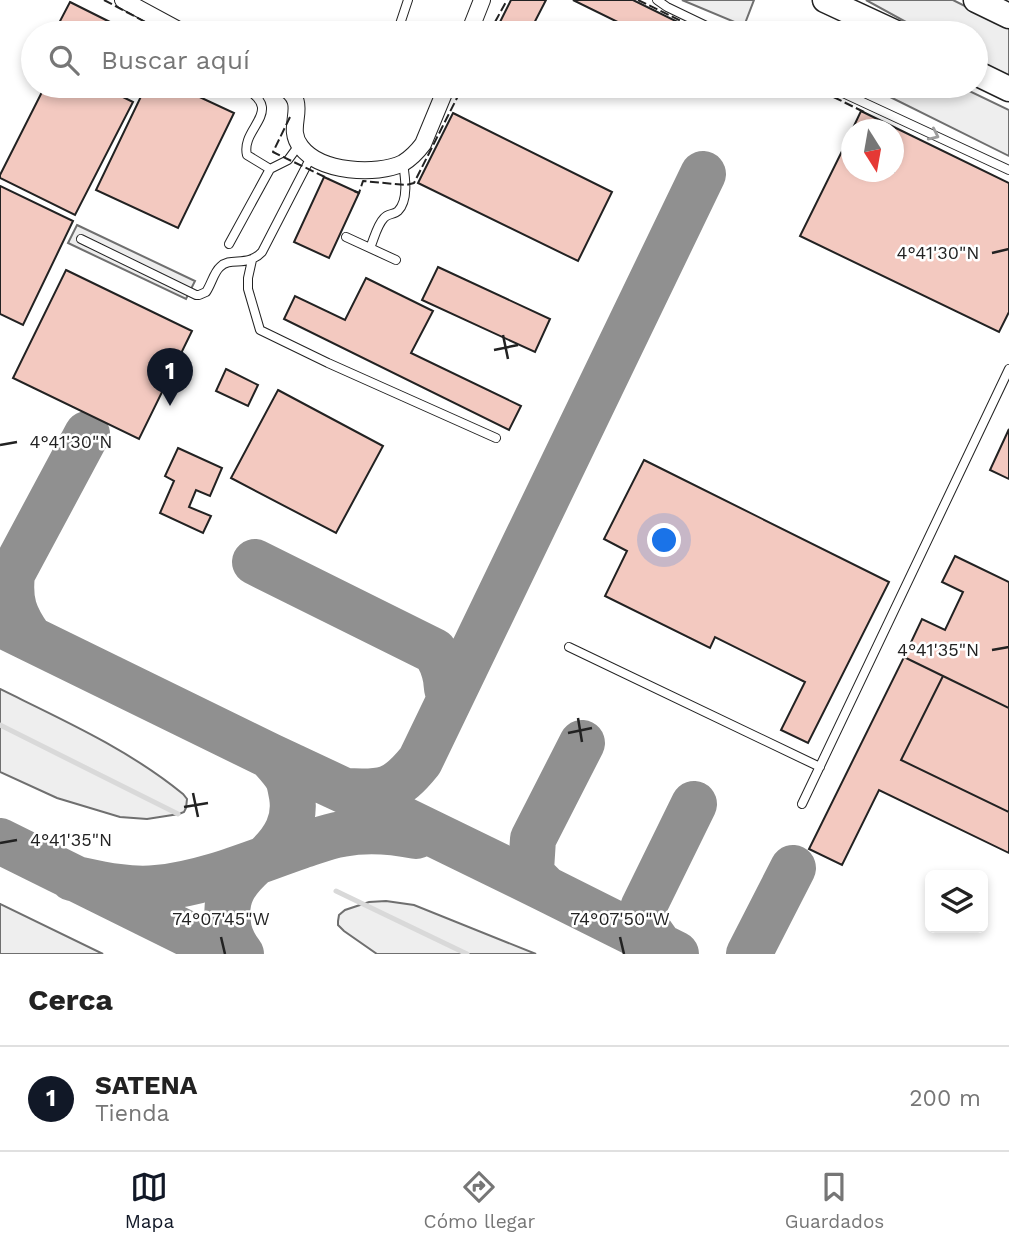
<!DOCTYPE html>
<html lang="es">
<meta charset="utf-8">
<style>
:root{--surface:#fff;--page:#f6f6f6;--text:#222;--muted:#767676;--line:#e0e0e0;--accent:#111827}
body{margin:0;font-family:"Work Sans",sans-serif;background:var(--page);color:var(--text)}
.controls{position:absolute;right:21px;bottom:21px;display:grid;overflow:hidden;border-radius:10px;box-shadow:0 4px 10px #0003}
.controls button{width:63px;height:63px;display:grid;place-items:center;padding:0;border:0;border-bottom:2px solid var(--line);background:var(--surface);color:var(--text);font:35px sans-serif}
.compass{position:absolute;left:841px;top:119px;width:63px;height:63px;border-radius:50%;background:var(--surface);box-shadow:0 4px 10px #0003;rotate:169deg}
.you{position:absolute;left:665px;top:541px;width:24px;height:24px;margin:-18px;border:5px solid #fff;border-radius:50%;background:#1a73e8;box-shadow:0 0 0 10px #1a73e833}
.badge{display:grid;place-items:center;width:46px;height:46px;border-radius:50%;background:var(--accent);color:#fff;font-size:23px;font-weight:700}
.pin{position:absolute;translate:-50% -58px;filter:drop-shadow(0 2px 4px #0008)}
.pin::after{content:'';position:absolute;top:37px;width:24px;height:21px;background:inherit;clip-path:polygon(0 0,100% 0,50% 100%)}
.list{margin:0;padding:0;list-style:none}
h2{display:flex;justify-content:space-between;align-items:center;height:91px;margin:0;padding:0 28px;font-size:30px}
h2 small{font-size:23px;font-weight:400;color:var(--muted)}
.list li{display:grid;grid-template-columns:46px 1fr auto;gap:21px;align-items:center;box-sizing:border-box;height:105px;padding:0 28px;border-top:2px solid var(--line)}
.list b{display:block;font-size:26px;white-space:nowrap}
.list p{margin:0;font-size:23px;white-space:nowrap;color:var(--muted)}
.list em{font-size:23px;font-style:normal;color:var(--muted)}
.icon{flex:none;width:38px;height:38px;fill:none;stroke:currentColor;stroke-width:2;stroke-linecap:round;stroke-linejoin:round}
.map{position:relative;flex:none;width:1009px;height:954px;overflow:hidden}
.search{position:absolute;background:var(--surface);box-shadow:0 4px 10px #0003;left:21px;right:21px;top:21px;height:77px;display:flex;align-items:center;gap:18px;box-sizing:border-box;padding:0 24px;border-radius:38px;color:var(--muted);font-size:26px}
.sheet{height:196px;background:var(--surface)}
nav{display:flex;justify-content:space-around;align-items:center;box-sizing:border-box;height:98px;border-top:2px solid var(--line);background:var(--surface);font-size:19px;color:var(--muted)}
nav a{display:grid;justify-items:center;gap:4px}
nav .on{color:var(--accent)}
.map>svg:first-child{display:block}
.green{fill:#eee;stroke:#6f6f6f;stroke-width:2}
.parking{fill:#ededed;stroke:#6f6f6f;stroke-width:2}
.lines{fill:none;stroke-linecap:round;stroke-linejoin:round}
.stream{stroke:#d9d9d9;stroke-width:5}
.taxiway{stroke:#909090;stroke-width:46}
.building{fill:#f3c9c0;stroke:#222;stroke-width:2}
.service-casing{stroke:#222;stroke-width:10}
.minor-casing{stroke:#222;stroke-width:18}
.primary-casing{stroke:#222;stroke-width:27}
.service{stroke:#fff;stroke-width:8}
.minor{stroke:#fff;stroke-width:16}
.primary{stroke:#fff;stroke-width:24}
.fence{stroke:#222;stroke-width:2;stroke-dasharray:9 3.5;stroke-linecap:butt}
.oneway{stroke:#9c9c9c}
.ticks{fill:none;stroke:#222;stroke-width:2.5}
.ticks-label{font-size:18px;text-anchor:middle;fill:#222;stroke:#fff;stroke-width:5;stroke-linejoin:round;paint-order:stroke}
</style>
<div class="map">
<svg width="1009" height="954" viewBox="0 0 1009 954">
<rect width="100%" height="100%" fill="#fff"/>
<!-- green -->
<path class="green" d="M682,0H754L744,26Z
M866,0H953L1009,28V77L976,60V33H926Z
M868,86H959L1009,110V156Z
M0,689C63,720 128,749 183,794L187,799L186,808L184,812L179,814L147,819L120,817L57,798L0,772Z
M386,901L414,905L536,954H377L344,931L338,925V921L339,915L345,910L369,902Z
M0,903V904L103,954H0Z"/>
<!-- parking -->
<path class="parking" d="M77,225L195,281L186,299L68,243Z"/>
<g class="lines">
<!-- stream -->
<path class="stream" d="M0,725L178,814
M336,891L467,954"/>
<!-- taxiway -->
<path class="taxiway" d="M255,562L434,651C441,659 444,668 446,679C447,686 446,690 450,697
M0,624L270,756L345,791L546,889L676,954
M30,638C14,616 9,601 12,574L87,434
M345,791C384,793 395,792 420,761L703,174
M0,841L228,954
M267,857C285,840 296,821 292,796C291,791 290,784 288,779C284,771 276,763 270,756
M72,878C100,884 128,891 157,888C207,883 254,862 301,846C314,842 328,836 342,834C367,829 391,831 416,836
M546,889L535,878L531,870L533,839L582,743
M660,946L645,925L643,908L694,804
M241,954C234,945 229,936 228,924C224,896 235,881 255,863
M749,954L793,868"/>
</g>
<!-- building -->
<path class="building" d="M511,0H546L529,33H519L499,24Z
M573,0H633L690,28L688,33H640Z
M70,2L132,33H78L59,23Z
M45,86H101L133,102L75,215L0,178V175Z
M146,86H176L234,113L178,228L96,190Z
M861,111L1009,183V312L999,332L800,236L852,131V172H894V130H852Z
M453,113L612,192L578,261L418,183Z
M324,177L359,193L329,258L294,242Z
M0,186L73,221L23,325L0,314Z
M438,267L550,319L535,352L422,300Z
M66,270L192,331L139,439L13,378Z
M366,278L433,311L411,353L521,406L509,430L284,319L295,296L345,320Z
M226,369L258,385L248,406L216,391Z
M278,390L383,446L336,533L231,478Z
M1009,429V479L990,470Z
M178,448L222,468L210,496L196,490L189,507L211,516L203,533L160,513L174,481L165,476Z
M644,460L889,582L808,743L781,730L805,682L715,637L710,648L605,596L627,551L604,539Z
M955,556L1009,582V708L904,657L922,619L945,630L963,592L942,582Z
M904,657L943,676L901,760L1009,812V853L879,790L842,865L809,849Z
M943,676L1009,708V812L901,760Z"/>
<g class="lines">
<defs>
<path id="service" d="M657,0L667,7L721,33
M472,26L491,33
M397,33L408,0
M240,86C289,110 240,127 247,155L270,169
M828,86L1009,170
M346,237L396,260
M81,239L196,295H199L206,292C211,285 214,272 220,267C231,256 247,268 262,252L311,157
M229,244L270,169L288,160L299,145
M370,248C374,239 377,225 384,218C388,213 394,215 398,211C409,200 405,176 403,163
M252,260L248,278V289L260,330L328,363L496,438
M569,647L820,767
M802,804L1009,369"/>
<path id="minor" d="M123,0L184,33
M469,33L482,0
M281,86C313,103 283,125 301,147C320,172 376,176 403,163C411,158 417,152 423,144L447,86"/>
<path id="primary" d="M825,0L896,33
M976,0L1009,16
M976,73L1009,89"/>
</defs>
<!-- service casing -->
<use href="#service" class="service-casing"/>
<!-- minor casing -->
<use href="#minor" class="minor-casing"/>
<!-- primary casing -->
<use href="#primary" class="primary-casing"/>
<!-- service -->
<use href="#service" class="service"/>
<!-- minor -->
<use href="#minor" class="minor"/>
<!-- primary -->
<use href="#primary" class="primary"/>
<!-- fence -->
<path class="fence" d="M104,0L166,33
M638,0L706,33
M489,33L507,0
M264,86L285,97
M811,86L864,112
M290,117L273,152L329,179
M354,191L359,193L363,181L406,185L414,183L463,86"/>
</g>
<!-- one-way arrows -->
<defs><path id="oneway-chevron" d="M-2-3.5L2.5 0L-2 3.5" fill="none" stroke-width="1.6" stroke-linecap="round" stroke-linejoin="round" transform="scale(1.75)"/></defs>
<use class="oneway" href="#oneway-chevron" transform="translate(934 135) rotate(25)"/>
<!-- ticks -->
<path class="ticks" d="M992,253L1009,249M503,335L508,359M494,350L518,345M0,445L17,442M992,650L1009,647M578,718L582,742M568,733L592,728M193,793L198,817M184,807L208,803M0,843L17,840M221,937L225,954M620,937L624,954"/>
<g class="ticks-label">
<text x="938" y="259">4°41'30"N</text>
<text x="71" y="448">4°41'30"N</text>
<text x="938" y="656">4°41'35"N</text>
<text x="71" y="846">4°41'35"N</text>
<text x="221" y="925">74°07'45"W</text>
<text x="620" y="925">74°07'50"W</text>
</g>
</svg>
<div class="controls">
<button><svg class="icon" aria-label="layers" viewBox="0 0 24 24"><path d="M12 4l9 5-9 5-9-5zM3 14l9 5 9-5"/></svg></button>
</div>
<svg class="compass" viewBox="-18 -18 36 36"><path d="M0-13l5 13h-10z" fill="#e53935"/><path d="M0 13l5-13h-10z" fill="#767676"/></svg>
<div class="you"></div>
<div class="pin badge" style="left:170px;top:406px">1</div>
<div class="search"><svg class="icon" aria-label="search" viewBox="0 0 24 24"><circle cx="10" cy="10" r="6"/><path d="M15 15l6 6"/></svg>Buscar aquí</div>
</div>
<section class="sheet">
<h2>Cerca<small></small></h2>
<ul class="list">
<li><span class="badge">1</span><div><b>SATENA</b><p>Tienda</p></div><em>200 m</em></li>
</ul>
</section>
<nav>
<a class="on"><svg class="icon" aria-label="map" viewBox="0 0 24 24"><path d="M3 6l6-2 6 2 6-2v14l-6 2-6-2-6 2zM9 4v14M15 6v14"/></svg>Mapa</a>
<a><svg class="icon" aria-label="directions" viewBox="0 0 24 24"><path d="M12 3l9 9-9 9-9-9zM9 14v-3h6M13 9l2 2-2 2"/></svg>Cómo llegar</a>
<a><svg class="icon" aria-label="saved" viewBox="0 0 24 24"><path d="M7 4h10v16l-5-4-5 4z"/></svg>Guardados</a>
</nav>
